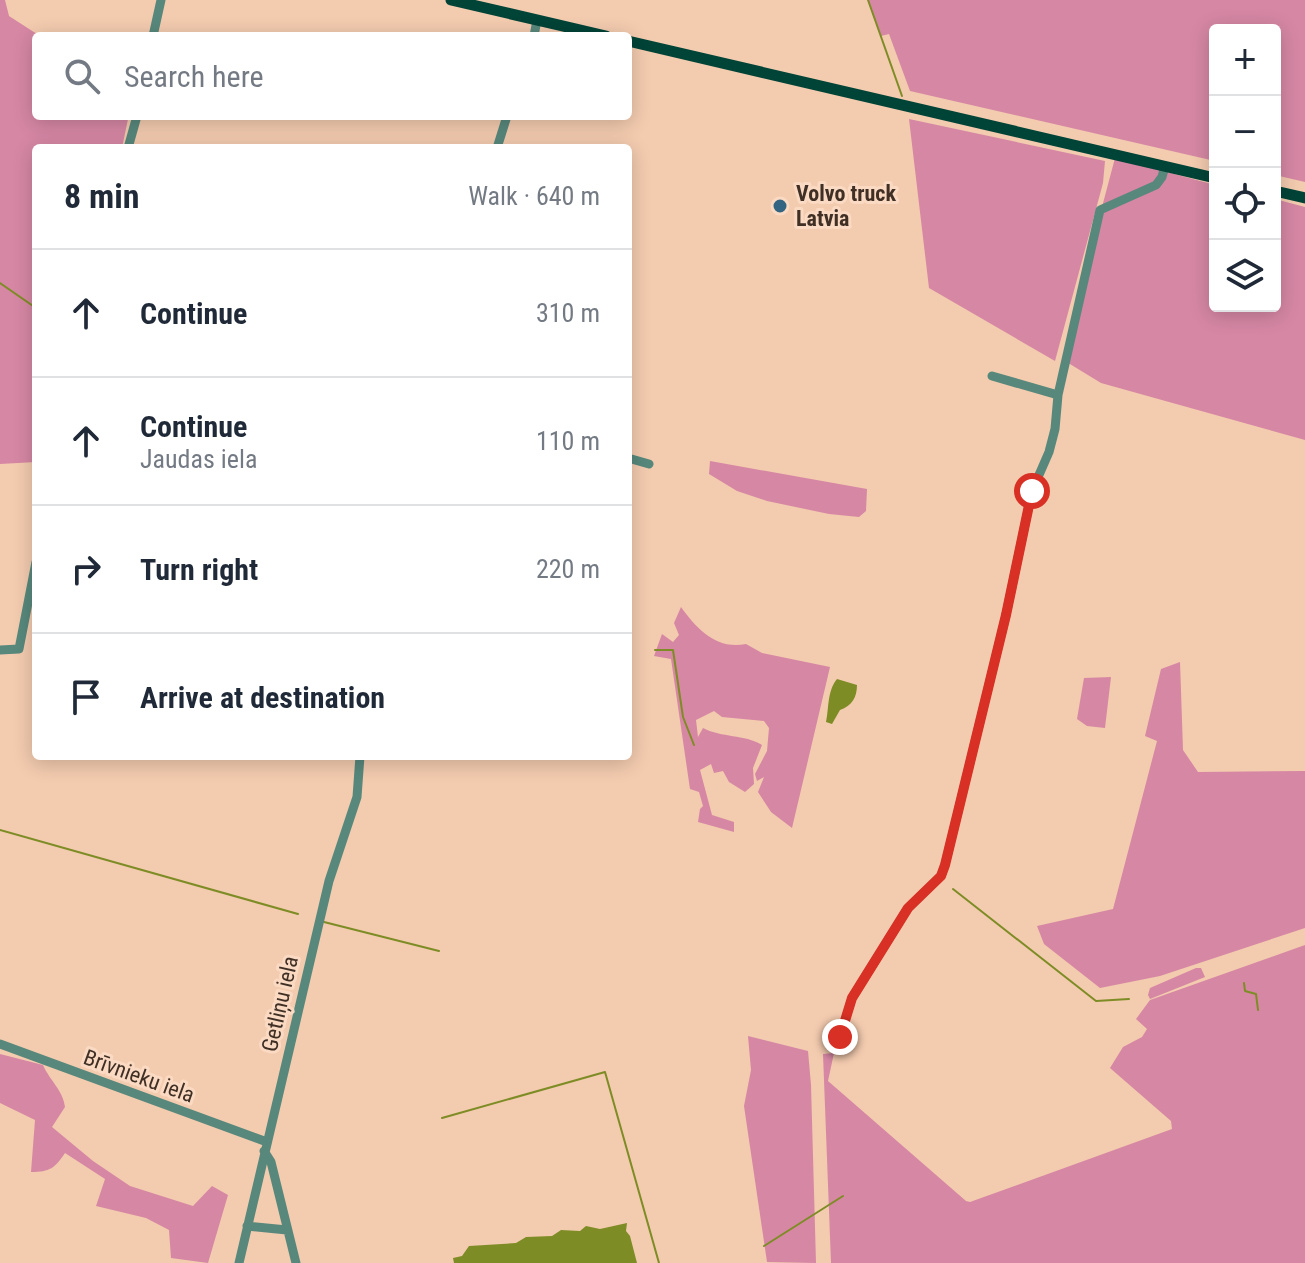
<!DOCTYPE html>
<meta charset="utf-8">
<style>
:root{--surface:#fff;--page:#f6f6f7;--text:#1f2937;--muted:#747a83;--line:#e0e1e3}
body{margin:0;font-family:"Roboto Condensed",sans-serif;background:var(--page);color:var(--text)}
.controls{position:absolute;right:24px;top:24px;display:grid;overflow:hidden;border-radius:8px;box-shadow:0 4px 20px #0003}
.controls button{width:72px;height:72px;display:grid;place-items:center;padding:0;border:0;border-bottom:2px solid var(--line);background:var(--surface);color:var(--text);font:40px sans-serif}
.stop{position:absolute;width:24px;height:24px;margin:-18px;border:6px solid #d93025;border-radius:50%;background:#fff}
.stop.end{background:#d93025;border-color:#fff;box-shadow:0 2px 8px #0008}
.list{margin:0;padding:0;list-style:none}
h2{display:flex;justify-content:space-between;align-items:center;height:104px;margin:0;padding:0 32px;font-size:34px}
h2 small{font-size:26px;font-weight:400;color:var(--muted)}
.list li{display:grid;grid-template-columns:52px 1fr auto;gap:24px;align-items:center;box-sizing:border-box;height:128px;padding:0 32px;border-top:2px solid var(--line)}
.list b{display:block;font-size:30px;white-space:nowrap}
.list p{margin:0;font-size:26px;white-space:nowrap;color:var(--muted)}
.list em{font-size:26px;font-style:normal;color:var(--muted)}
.icon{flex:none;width:44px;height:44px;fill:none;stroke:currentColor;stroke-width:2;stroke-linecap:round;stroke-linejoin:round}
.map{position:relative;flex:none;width:1305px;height:1263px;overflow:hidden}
.search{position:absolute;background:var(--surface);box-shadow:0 4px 20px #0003;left:32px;top:32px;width:600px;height:88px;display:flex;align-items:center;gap:20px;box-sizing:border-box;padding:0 28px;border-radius:8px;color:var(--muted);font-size:30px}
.panel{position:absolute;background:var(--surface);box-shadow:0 4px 20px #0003;left:32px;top:144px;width:600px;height:616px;border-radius:8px}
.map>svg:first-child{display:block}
.green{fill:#d687a4}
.water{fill:#7e8c25}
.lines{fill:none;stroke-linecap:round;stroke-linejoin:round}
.stream{stroke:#7e8c25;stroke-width:2}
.minor{stroke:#58887c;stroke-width:9}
.major{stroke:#004337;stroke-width:11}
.route{stroke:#d93025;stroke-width:10}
.poi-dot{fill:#336582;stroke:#fbdac3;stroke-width:3}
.labels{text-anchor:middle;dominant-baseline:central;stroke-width:6;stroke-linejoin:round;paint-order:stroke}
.poi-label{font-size:22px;font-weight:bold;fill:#3f2f24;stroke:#fbdac3;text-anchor:start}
.street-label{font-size:22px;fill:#3f2f24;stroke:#fbdac3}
</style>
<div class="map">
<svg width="1305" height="1263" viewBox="0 0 1305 1263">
<rect width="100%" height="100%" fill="#f3cbaf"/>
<!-- green -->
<path class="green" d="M0,0H5L9,16L40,36H36V116H123L128,119L122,148H36V462L0,464Z
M868,0H1305V182L1275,175V30H1215V161L910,91L889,34L881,36Z
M909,119L1105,161L1103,183L1055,361L929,288Z
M1115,158L1215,185V306H1275V199L1305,207V440L1101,383L1065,361L1071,324Z
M710,461L867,489L866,511L859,517L829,514L767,501L737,491L709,474Z
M681,607C697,629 716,650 746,644L762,653L830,667L792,828L771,812L758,792L764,777L757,781L755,774L767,751L769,728L764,721L722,717L714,711L696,720L698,737L703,728C722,738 744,734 762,745L753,768L754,784L745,792L729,782L723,771L714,773L711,764L700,770L712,815L734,822V832L698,822L700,809L703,806L699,792L690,789L671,659L654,656L662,634L673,642L679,635L674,623Z
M1180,662L1183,750L1198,772L1305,771V928L1160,976L1100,988L1044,944L1037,926L1113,909L1157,741L1145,736L1161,669Z
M1111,677L1105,728L1087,726L1077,719L1084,678Z
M1305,945V1263H831L823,1054L834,1053L828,1081L966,1201L970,1202L1172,1129L1171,1121L1110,1068L1123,1047L1142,1037L1147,1029L1136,1019L1150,1000Z
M1196,968H1201L1205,977L1150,999L1148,995L1150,988Z
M748,1036L808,1051L811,1085L816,1263L767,1262L744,1106L751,1070Z
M0,1054L43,1065C50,1081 63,1090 65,1107L52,1127L93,1161L130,1186L193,1206L212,1186L228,1195L208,1263L171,1258L169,1230L146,1218L96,1206L105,1179L65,1153C55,1168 50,1172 31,1172L35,1120L0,1103Z"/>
<!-- water -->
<path class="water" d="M837,679L857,685C857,697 852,706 840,710L832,724L826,722C829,709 827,691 837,679Z
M627,1223L626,1231L630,1236L637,1263H454L453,1258L462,1256L469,1246L516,1243L526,1237L552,1236L561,1230L580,1231L586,1226L600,1229Z"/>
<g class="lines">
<!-- stream -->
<path class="stream" d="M868,0L902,96
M0,283L36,308
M655,650H673L683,717L694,745
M0,830L298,914
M953,889L1096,1001L1129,999
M324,922L439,951
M1244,983L1245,991L1256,994L1258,1010
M442,1118L605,1072L659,1263
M764,1246L843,1196"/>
<!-- minor -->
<path class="minor" d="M153,36L161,0
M534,36L537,20
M128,148L137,116
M497,148L507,116
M992,376L1058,395
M628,458L649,464
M0,650L19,649L36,562
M840,1037L852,998L908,908L941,876L945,865L1006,615L1032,491L1049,452L1055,429L1058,395L1100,210L1156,185L1162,177L1165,166
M0,1044L267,1142
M264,1151L271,1162L296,1263
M247,1226L287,1230
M239,1263L329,881L357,797L360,756"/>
<!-- major -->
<path class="major" d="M451,0L606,36
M628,41L1215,178
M1275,191L1305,198"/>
</g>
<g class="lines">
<!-- route -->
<path class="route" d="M840,1037L852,998L908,908L941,876L945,865L1006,615L1032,491"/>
</g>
<!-- markers -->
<circle class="poi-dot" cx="780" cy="206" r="8"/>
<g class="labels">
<!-- poi labels -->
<g class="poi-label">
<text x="796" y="193">Volvo truck<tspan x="796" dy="25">Latvia</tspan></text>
</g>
<!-- street labels -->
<g class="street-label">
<text transform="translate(280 1004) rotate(-77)">Getliņu iela</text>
<text transform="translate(139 1076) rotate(20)">Brīvnieku iela</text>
</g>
</g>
</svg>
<div class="controls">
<button>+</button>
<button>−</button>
<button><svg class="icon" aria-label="locate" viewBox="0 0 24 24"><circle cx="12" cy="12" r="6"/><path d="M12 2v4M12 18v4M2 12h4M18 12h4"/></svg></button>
<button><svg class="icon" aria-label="layers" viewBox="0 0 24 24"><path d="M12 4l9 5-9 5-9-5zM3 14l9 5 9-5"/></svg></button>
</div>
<div class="stop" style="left:1032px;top:491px"></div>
<div class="stop end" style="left:840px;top:1037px"></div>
<div class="search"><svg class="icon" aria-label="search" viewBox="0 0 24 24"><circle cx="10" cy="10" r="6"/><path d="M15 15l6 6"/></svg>Search here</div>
<section class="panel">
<h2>8 min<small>Walk · 640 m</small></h2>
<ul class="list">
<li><svg class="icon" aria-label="ahead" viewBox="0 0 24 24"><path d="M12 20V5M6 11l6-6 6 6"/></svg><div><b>Continue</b></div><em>310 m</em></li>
<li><svg class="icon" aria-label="ahead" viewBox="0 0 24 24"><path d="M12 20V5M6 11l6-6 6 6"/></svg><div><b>Continue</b><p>Jaudas iela</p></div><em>110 m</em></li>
<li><svg class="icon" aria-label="right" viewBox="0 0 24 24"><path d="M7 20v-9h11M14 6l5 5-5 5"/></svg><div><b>Turn right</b></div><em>220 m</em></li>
<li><svg class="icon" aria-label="arrive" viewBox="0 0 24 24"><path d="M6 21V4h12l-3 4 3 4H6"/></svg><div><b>Arrive at destination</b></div></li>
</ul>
</section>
</div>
